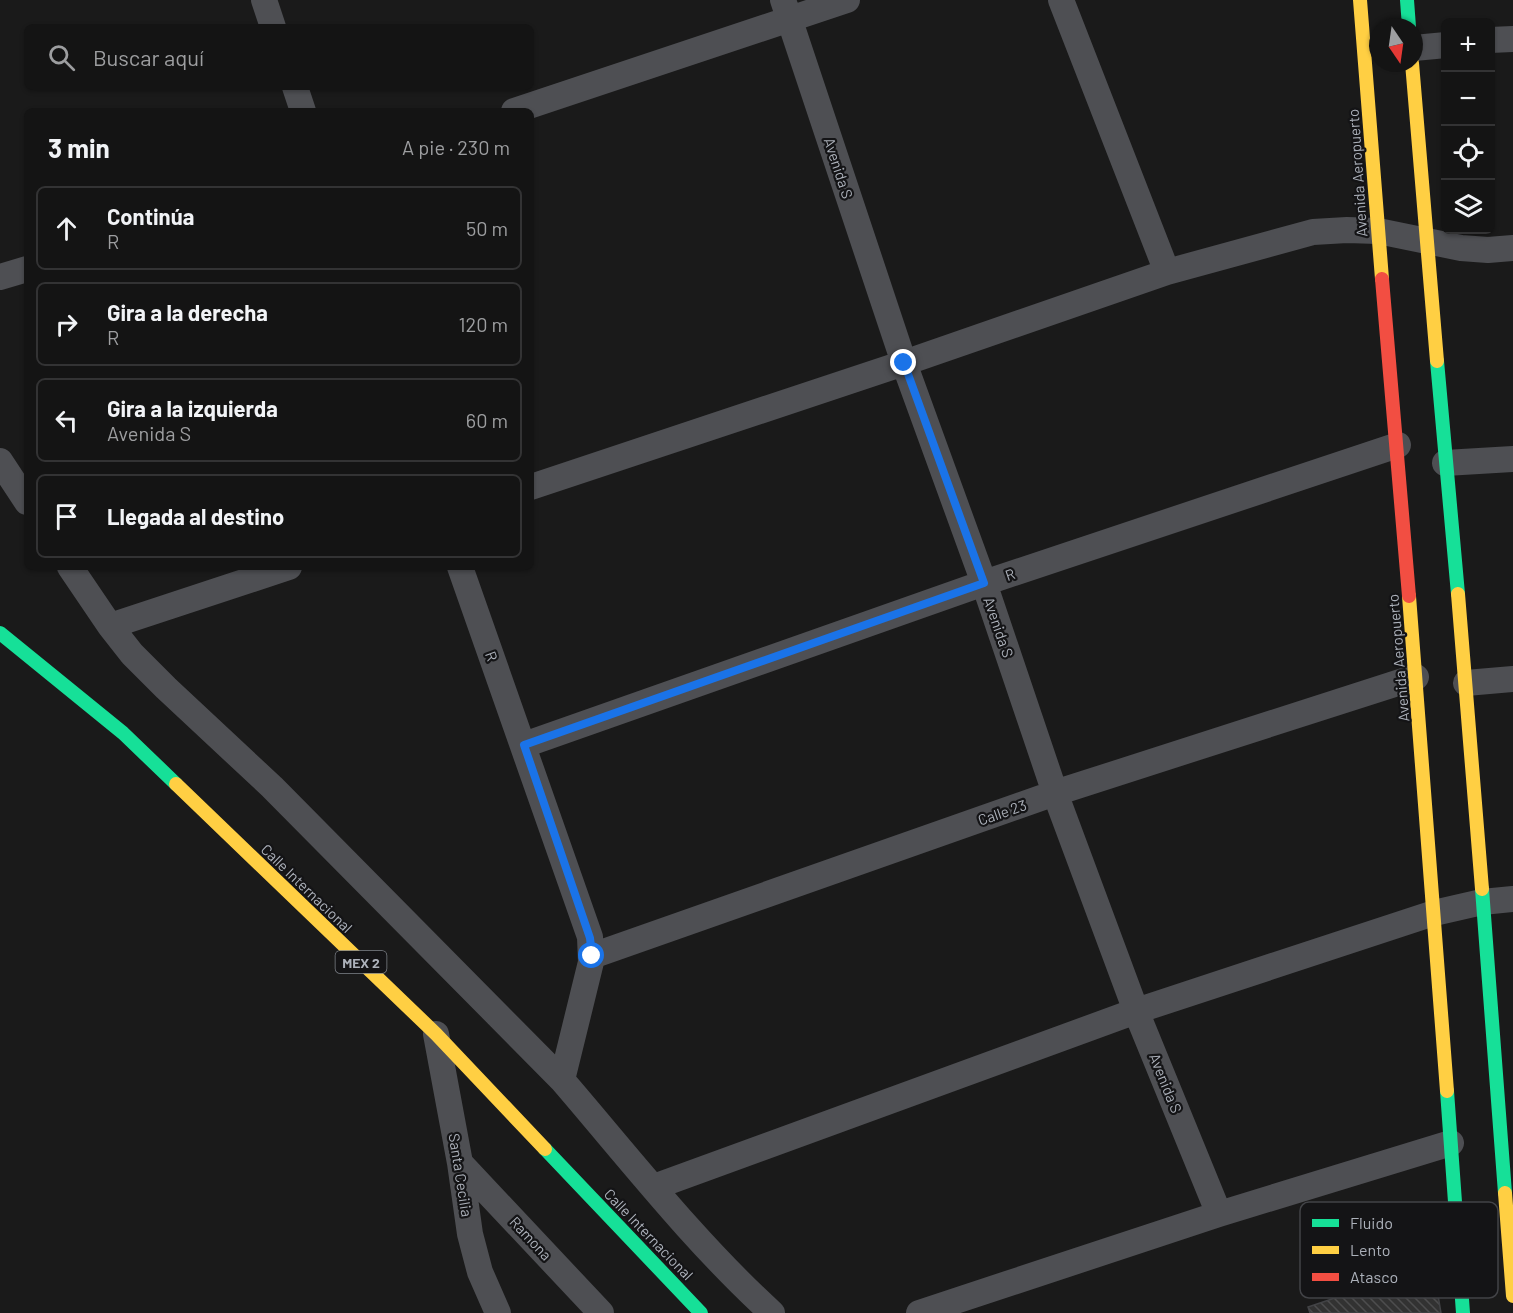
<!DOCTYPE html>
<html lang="es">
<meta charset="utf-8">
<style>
:root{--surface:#141414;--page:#212122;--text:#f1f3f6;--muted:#9d9ea0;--line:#333334}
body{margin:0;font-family:Barlow,sans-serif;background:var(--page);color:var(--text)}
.controls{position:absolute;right:18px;top:18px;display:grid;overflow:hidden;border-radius:9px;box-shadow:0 2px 4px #0004}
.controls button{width:54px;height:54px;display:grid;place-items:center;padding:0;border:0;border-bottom:2px solid var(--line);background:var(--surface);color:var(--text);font:30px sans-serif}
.compass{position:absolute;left:1369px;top:18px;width:54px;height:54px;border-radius:50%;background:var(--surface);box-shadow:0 2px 4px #0004;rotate:167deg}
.stop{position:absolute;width:18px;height:18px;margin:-14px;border:4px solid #1a73e8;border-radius:50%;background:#fff}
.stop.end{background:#1a73e8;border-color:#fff;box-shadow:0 2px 6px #0008}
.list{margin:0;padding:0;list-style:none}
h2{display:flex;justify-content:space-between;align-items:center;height:78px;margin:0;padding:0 24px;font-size:26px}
h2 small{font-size:20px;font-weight:400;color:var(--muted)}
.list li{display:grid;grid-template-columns:39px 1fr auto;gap:18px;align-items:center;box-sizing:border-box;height:84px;margin:0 12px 12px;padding:0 12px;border:2px solid var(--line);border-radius:9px}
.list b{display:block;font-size:22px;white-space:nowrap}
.list p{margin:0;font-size:20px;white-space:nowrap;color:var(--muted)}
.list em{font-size:20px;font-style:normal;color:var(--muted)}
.icon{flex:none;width:33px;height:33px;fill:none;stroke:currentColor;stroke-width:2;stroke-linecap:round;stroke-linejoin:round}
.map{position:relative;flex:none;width:1513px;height:1313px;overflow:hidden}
.search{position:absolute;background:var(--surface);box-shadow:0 2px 4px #0004;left:24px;top:24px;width:510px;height:66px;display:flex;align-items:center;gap:15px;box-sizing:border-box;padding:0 21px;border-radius:9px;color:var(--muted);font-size:22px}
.panel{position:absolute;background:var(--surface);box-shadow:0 2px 4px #0004;left:24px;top:108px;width:510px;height:462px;border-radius:9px}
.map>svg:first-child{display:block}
.building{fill:url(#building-back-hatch);stroke:#424346;stroke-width:1.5}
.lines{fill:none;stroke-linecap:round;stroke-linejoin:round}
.street{stroke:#4e4f53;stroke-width:26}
.fast{stroke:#16e098;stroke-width:14}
.slow{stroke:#ffcf43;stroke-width:14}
.jam{stroke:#f24e42;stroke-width:14}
.route{stroke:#1a73e8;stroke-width:8}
.labels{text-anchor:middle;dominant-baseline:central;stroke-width:4.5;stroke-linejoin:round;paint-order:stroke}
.shield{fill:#141416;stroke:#7e8289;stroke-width:1.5}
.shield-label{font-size:14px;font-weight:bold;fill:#acb1ba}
.street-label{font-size:15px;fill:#acb1ba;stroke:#141416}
.key{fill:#141416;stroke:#424347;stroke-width:1.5}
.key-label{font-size:16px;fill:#acb1ba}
</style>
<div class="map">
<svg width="1513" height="1313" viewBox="0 0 1513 1313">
<defs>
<pattern id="building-back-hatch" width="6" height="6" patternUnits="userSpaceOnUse" patternTransform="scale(1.5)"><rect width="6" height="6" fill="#323232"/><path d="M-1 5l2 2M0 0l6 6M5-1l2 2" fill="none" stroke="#4d4d4e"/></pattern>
</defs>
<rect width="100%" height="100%" fill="#1a1a1a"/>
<!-- building -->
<path class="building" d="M1433,1265L1441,1313H1310L1308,1307Z"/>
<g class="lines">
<!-- street -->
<path class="street" d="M264,0L273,27
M783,0L904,363L984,583L1055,793L1136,1011L1219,1214
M1061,0L1167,272
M1490,40L1513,39
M1414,48L1446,45
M295,87L303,111
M514,111L847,0
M0,277L27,269
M0,461L27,502
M1445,463L1513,459
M531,487L904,363L1167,272L1313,232L1347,230L1378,231L1461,248L1488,250L1513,248
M70,567L110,626L132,654L166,688L272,787L562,1080
M460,567L590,937L591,962L562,1080C629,1158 696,1244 772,1313
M110,626L289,567
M1466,683L1513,679
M524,745L984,583L1398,445
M592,956L1055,793L1416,677
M436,1034L460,1163L470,1234L480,1272L498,1313
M460,1163L601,1313
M654,1187L1136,1011L1434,913L1482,902L1513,899
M919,1313L1219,1214L1451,1143"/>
<!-- fast -->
<path class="fast" d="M1407,0L1409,27
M1437,361L1458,594
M0,633L123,733L176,784
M1482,889L1505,1193
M1447,1091L1463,1313
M545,1149L701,1313"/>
<!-- slow -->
<path class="slow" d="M1360,0L1382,279
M1412,63L1437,361
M1458,594L1482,889
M1409,596L1447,1091
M176,784L436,1034L545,1149
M1505,1193L1513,1296"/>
<!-- jam -->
<path class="jam" d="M1382,279L1409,596"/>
</g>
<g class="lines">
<!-- route -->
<path class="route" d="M592,956L590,938L524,745L984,583L904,363"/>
</g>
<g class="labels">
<!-- shield labels -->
<rect class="shield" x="335.5" y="951" width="51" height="22" rx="4.5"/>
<g class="shield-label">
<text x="361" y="962">MEX 2</text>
</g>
<!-- street labels -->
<g class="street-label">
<text transform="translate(839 168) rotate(72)">Avenida S</text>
<text transform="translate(1357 173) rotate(-94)">Avenida Aeropuerto</text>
<text transform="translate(1010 574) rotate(-19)">R</text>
<text transform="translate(999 627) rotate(71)">Avenida S</text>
<text transform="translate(492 656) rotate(70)">R</text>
<text transform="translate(1398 658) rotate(-95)">Avenida Aeropuerto</text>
<text transform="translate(1002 812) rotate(-19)">Calle 23</text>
<text transform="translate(307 888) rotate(44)">Calle Internacional</text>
<text transform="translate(1166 1083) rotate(68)">Avenida S</text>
<text transform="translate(461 1175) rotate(81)">Santa Cecilia</text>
<text transform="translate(649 1234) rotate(46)">Calle Internacional</text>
<text transform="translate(531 1238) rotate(47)">Ramona</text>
</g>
</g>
<!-- legend -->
<rect x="1300" y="1202" width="198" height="96" rx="9" class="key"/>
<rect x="1312" y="1219" width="27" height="8" fill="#16e098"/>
<rect x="1312" y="1246" width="27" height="8" fill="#ffcf43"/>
<rect x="1312" y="1273" width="27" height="8" fill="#f24e42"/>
<g class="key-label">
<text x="1350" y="1229">Fluido</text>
<text x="1350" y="1256">Lento</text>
<text x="1350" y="1283">Atasco</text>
</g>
</svg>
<div class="controls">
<button>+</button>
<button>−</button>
<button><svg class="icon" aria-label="locate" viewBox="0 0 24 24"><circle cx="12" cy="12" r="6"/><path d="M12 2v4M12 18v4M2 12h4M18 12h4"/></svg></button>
<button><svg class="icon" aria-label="layers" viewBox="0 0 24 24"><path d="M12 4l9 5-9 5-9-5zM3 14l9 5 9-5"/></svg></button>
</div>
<svg class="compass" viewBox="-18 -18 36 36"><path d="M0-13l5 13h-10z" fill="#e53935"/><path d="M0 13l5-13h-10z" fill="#9d9ea0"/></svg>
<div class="stop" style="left:592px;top:956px"></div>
<div class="stop end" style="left:904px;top:363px"></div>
<div class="search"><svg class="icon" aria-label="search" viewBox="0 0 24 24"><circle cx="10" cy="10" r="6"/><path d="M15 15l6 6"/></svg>Buscar aquí</div>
<section class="panel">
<h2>3 min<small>A pie · 230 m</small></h2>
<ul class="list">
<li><svg class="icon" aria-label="ahead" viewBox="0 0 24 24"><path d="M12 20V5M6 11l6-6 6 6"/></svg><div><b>Continúa</b><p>R</p></div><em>50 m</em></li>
<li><svg class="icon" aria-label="right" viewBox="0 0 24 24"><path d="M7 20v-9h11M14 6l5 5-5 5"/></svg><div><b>Gira a la derecha</b><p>R</p></div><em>120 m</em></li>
<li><svg class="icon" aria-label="left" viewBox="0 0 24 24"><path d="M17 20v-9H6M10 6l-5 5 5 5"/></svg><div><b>Gira a la izquierda</b><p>Avenida S</p></div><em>60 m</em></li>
<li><svg class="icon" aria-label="arrive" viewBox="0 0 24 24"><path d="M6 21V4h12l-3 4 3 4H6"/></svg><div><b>Llegada al destino</b></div></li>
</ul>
</section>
</div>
